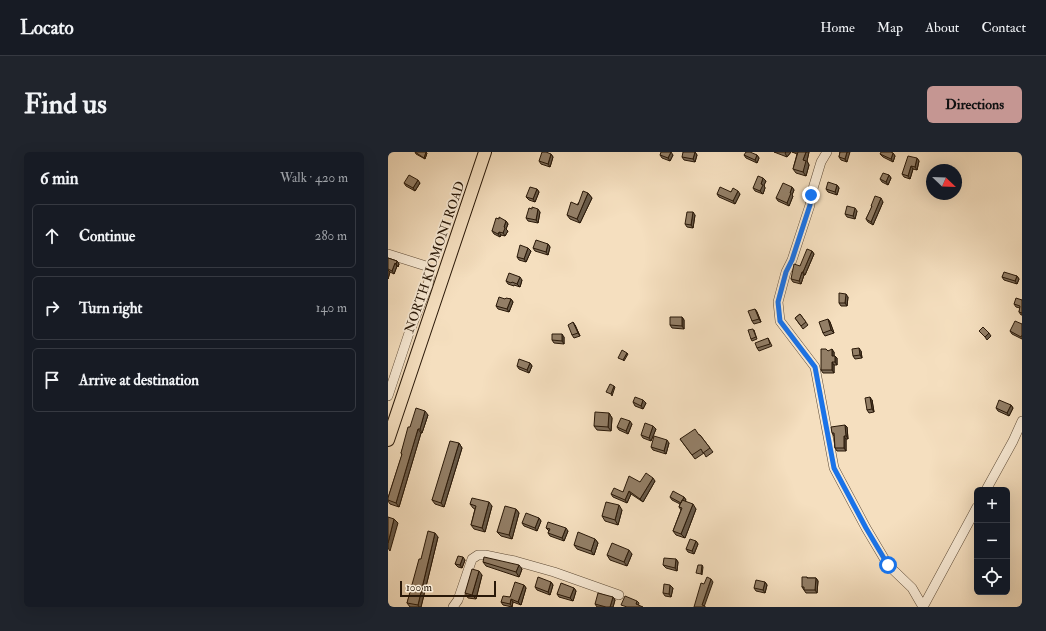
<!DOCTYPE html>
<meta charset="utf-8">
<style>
:root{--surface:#171b24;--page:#20242c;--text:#f1f3f6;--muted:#9ea1a6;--line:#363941;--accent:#c59692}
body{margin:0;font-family:"IM FELL Double Pica",serif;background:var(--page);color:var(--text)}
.controls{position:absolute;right:12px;bottom:12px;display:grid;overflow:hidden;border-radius:6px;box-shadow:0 4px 16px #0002}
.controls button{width:36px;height:36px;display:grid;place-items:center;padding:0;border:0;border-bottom:1px solid var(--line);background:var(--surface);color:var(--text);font:20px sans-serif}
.compass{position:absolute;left:538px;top:12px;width:36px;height:36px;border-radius:50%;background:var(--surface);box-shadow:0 4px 16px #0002;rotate:113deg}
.scale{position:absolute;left:12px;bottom:10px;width:96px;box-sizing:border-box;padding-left:4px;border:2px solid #291808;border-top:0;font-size:11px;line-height:14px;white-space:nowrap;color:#291808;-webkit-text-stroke:3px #f8ead5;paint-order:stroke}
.stop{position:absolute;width:12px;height:12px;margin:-9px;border:3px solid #1a73e8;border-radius:50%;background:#fff}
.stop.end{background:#1a73e8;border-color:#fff;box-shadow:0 1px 4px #0008}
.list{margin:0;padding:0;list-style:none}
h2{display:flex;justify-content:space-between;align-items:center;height:52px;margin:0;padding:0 16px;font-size:17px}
h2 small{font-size:13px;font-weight:400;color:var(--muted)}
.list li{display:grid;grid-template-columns:26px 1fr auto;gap:12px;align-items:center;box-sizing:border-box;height:64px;margin:0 8px 8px;padding:0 8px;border:1px solid var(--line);border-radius:6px}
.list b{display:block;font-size:15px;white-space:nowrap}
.list em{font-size:13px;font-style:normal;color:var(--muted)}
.icon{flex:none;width:22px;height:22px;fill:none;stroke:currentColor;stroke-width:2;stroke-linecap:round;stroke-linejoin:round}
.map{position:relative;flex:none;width:634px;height:455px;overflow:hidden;border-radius:6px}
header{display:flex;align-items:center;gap:24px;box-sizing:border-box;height:56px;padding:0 20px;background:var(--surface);border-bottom:1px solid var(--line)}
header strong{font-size:19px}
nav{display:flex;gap:22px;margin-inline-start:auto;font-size:14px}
.intro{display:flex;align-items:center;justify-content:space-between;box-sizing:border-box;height:96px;padding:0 24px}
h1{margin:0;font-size:28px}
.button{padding:10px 18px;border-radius:6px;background:var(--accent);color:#111;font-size:14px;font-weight:700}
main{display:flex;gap:24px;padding:0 24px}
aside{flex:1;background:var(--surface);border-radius:6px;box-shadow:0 4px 16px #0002}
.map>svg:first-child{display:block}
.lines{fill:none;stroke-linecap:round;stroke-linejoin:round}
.minor-casing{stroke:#5c4a36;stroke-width:10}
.major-casing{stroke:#291808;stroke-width:14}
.minor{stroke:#f8ead5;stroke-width:9}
.major{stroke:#f5dfbf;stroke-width:12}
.wall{fill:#7e6d59;stroke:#291808}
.shaded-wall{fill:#675948;stroke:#291808}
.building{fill:#937f67;stroke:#291808}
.route{stroke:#1a73e8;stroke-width:5}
.labels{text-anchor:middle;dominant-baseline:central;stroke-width:3.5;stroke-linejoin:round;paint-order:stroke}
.street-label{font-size:13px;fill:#291808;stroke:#f8ead5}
</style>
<header>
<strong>Locato</strong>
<nav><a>Home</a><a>Map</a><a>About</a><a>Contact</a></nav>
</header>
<div class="intro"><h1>Find us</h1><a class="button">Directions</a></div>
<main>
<aside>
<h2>6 min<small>Walk · 420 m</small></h2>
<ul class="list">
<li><svg class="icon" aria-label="ahead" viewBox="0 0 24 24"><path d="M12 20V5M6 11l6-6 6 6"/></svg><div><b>Continue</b></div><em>280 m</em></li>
<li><svg class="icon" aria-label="right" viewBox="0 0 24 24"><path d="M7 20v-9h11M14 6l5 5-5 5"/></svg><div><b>Turn right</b></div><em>140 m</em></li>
<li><svg class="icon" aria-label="arrive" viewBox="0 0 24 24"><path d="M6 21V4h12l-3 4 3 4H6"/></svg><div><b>Arrive at destination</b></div></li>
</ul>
</aside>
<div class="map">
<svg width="634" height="455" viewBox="0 0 634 455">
<rect width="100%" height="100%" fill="#f5dfbf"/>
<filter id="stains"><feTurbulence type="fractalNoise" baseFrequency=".005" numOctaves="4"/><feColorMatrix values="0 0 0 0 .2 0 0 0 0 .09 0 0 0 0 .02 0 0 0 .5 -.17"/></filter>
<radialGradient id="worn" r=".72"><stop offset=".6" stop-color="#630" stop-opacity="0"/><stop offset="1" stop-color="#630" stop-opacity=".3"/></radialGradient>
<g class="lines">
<defs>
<path id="minor" d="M439,0L433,10L423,43L422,53L404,108L398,120L390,150L392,169L427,215L446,316L478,376L500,413L524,436L535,455
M0,102L38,114L41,117L42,122L40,133L21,181L0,244
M598,338L625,289L634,269
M65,455L70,448L84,407L90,403H97L127,409L166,420L231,443
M535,455L589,355"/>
<path id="major" d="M0,288L97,0"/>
</defs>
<!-- minor casing -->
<use href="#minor" class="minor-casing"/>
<!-- major casing -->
<use href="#major" class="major-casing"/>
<!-- minor -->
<use href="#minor" class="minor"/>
<!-- major -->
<use href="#major" class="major"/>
</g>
<!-- wall -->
<path class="wall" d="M27,0L39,1L37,7L28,2Z
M307,0L309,3L307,10L296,8L294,5Z
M386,0H403L399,5Z
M404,0H421L419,9L421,13L418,24L408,21L405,17L409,2Z
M452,0L459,10L453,8L451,5Z
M505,1L507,4L505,10L495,5L492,2Z
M163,2L165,5L162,15L153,12L151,9Z
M272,3H285L282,9L274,6Z
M356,3H369L371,6L369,11L358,6Z
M529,6L531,9L529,18L525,17L522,27L516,25L514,22Z
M501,23L503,26L500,33L494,30L492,27Z
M375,26L378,29L376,33L377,36L375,42L367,39L365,36Z
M16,31H32L27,39L18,34Z
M449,33L451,36L449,43L440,40L438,37Z
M404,35L406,38L404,43L405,44L401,54L390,49L388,46Z
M149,37L151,40L147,50L141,48L138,45Z
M343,40L352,42L347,52L331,45L329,42Z
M200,41L204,46L192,71L182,67L179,63Z
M495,50L485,73L480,70L478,67L484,55L483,54Z
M469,59L467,67L459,65L457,62Z
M152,60L150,71L140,69L138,66Z
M307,63L305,76L299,75L297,72Z
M111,67L118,69L120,72L118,77L120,79L117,84L113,83L112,85L106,82L104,79Z
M160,92L162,95L160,103L147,99L145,96Z
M143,99L138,110L131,108L129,105Z
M424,99L426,102L417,123H416L413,132L405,130L403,127L412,114Z
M0,106L9,109L11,112L10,115L9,114L6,122L2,120L0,127Z
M629,124L631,127L629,132L616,128L614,125Z
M134,128L132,135L126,133V134L120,132L118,129Z
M460,145L459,154H453L451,151Z
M117,147H123L125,150L121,160L110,157L108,154Z
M634,148V163H633L631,160L632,156L628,155L626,152Z
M367,157L369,160L373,170L366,172L364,169Z
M412,162L420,173L415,177L407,166Z
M294,165L296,168V177L284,176L282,173Z
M440,167L442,170L446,181L437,184L435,181Z
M634,172V187L624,182L622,179Z
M187,173L192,184L186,186L184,183Z
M366,178L369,187L364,189L363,187Z
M176,185V192L166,191L164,188Z
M380,186L384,194L371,199L369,196Z
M440,199L446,200V204L449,206V213H446V221H435L433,218Z
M473,199L474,206L467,207L465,204Z
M142,211L144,214L141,221L131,217L129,214Z
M255,248L258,251L255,257L247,254L245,250Z
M484,248L486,260L481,261L479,258Z
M623,253L625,256L621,264L610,259L608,256Z
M221,261L224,266L223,279L209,278L206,274Z
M40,263L34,281H33L11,355L2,352L0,349V346L14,303L13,301L22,275Z
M244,272L240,282L231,278L229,275Z
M265,274L268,277L263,289L255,286L253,283Z
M459,275L460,287H458V299H449L447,296L446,284L444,281Z
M311,283H312L325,300L318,305L316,301L307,307L292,287Z
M71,291L74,296L56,355L47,352L44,348Z
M281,291L278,302L265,298L263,295Z
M267,329L255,350L243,342L239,351L225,345L223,342L235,340L252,330Z
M282,345H296L298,348L297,349L308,357L297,386L288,383L285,379L293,358L291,355L292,352L284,348Z
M82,352L104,354L97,380L86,377L83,373L87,357L85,356Z
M128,357L131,361L124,387L113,384L109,380Z
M234,358L230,373L217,369L214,364Z
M151,366L153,369L149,379L136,374L134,371Z
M158,376L180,379L176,389L162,384L160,381L161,379Z
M50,385L33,455H22L19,451L33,407Z
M207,387L210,391L206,403L189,397L186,393Z
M308,389L310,392L306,402L300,400L298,397Z
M244,402L239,414L222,408L219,403Z
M288,407L290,410L289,419L278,416L275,413Z
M77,408L74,416L70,415L67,412Z
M95,410L134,417L131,425L98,414Z
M94,423L88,447L80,446L77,441Z
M419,425L420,426H428L430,429L429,441H418L414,435Z
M163,430L165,433L162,443L149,438L147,435Z
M377,430L379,433L377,441L368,439L366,436Z
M136,433L138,436L133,453L125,450L124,455L115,453L113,450L122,445Z
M282,433L285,436L283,445L277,444L275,441Z
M186,436L188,439L185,449L171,445L169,442Z
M225,445L227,448L225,455H209L207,452Z"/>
<!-- shaded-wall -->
<path class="shaded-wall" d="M38,0L39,1L37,7L36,6Z
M283,0L285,3L282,9L280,6Z
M307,0L309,3L307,10L305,7Z
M398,0H403L399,5L397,1Z
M418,0H421L419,9L421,13L418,24L415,20V8Z
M459,0H462L459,10L457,7Z
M505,1L507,4L505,10L503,7Z
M163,2L165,5L162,15L160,12Z
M369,3L371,6L369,11L367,8Z
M529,6L531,9L529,18L527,15Z
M523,14L525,17L522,27L520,24Z
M501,23L503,26L500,33L498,30Z
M375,26L378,29L376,33L377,36L375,42L372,39L373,32Z
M30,28L32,31L27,39L25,36Z
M449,33L451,36L449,43L447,40Z
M404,35L406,38L404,43L405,44L401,54L399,51L402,41Z
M149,37L151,40L147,50L145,47Z
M350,39L352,42L347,52L345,49Z
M200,41L204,46L192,71L189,67Z
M493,46L495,50L485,73L483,70Z
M467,56L469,59L467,67L465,64Z
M150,57L152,60L150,71L148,68Z
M305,60L307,63L305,76L303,73Z
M118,69L120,72L118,77L120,79L117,84L115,81L116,75Z
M111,80L113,83L112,85L110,82Z
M160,92L162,95L160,103L158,100Z
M140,96L143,99L138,110L136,107Z
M424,99L426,102L417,123L415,120Z
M9,109L11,112L10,115L8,112Z
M7,111L9,114L6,122L4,119Z
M0,118L2,120L0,127Z
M414,120L416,123L413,132L411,129Z
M629,124L631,127L629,132L627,129Z
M132,125L134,128L132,135L129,132Z
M458,142L460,145L459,154L457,151Z
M123,147L125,150L121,160L119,157Z
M367,157L369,160L373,170L371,167Z
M294,165L296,168V177L294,174Z
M440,167L442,170L446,181L443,178Z
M185,170L187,173L192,184L190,181Z
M601,181L603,184L599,188L597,185Z
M174,182L176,185V192L174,189Z
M471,196L473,199L474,206L472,203Z
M444,197L446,200V206L444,204Z
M239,201L240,202L236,209L235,208Z
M447,204L449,206V213L447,210Z
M444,210L446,213V221L444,218Z
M142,211L144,214L141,221L139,218Z
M226,234L227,235L224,244L223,242Z
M482,245L484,248L486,260L484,257Z
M255,248L258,251L255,257L253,254Z
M623,253L625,256L621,264L619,261Z
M37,259L40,263L34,281L32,277Z
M221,261L224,266L223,279L220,275Z
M242,269L244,272L240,282L238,279Z
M457,273L459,275L460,287L458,284Z
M265,274L268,277L263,289L261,286Z
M30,277L33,281L11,355L8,351Z
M456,284L458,287V299L456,296Z
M279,288L281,291L278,302L276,299Z
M71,291L74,296L56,355L53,351Z
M265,326L267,329L255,350L252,347Z
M241,339L243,342L239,351L237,348Z
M296,345L298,348L295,354L293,351Z
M101,350L104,354L97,380L94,376Z
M305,352L308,357L297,386L293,382Z
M231,353L234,358L230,373L227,368Z
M128,357L131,361L124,387L121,383Z
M151,366L153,369L149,379L147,376Z
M6,367L10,371L2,399L0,396V391Z
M178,376L180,379L176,389L174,386Z
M47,381L50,385L33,455H31L30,453Z
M207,387L210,391L206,403L203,399Z
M308,389L310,392L306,402L304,399Z
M241,398L244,402L239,414L236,410Z
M75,405L77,408L74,416L72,413Z
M288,407L290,410L289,419L287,416Z
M131,413L134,417L131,425L128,420Z
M314,413L315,415L314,423L313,422Z
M91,419L94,423L88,447L84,443Z
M428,426L430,429L429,441L427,438Z
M323,427L325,430L316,455L314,453Z
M163,430L165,433L162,443L160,440Z
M377,430L379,433L377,441L375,438Z
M136,433L138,436L133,453L130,450Z
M282,433L285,436L283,445L281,442Z
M186,436L188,439L185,449L182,446Z
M225,445L227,448L225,455H222Z
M123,447L125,450L124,455L122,452Z
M249,449L251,451L250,455L248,452Z"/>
<!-- building -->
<path class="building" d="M27,0H38L36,6Z
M154,0H158L163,2L160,12L151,9Z
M273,0H283L280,6L272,3Z
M295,0H307L305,7L294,5Z
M358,0H362L369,3L367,8L356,3Z
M410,0H418L415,8L418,9L415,20L405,17Z
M452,0H459L457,7L451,5Z
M493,0H503L505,1L503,7L492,2Z
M520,4L529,6L527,15L523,14L520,24L514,22Z
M495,21L501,23L498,30L492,27Z
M21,23L30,28L25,36L16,31Z
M370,24L375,26L373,32L375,33L372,39L365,36Z
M440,30L449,33L447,40L438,37Z
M395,31L404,35L402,41H403L399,51L388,46Z
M142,35L149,37L145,47L138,45Z
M332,35L343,40L345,36L350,39L345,49L329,42Z
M195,39L200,41L189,67L179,63L183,50L190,53Z
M487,44L493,46L483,70L478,67L484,54H483Z
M459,54L467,56L465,64L457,62Z
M144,55L150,57L148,68L138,66L141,56L144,57Z
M299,60H305L303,73L297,72Z
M111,65L118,69L116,75L117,76L115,81L111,80L110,82L104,79L108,66L111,67Z
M148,88L160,92L158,100L145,96Z
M132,93L140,96L136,107L129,105Z
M419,97L424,99L415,120H414L411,129L403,127L406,112L412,114Z
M0,106L9,109L8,112L7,111L4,119L0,117Z
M616,120L629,124L627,129L614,125Z
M121,121L132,125L129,132L124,130L123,131L118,129Z
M451,141L458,142L457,151H451Z
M111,145L117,147L118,146L123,147L119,157L108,154Z
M628,146L634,148V161L631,160L632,154L626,152Z
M367,157L371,167L364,169L360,159Z
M412,162L418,170L413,174L407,166Z
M282,165H294V174L282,173Z
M440,167L443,178L435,181L431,170Z
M627,169L634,172V183L633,185L622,179Z
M185,170L190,181L184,183L180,173Z
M595,175L601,181L597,185L591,179Z
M365,177L368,185L363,187L360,178Z
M164,182H174V189L164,188Z
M380,186L382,192L369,196L367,191Z
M471,196L472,203L465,204L464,197Z
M433,197H438L440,199L444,197V204H447V210H444V218H433Z
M234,198L239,201L235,208L230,206Z
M131,207L142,211L139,218L129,214Z
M222,232L226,234L223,242L218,240Z
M247,245L255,248L253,254L245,250Z
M482,245L484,257L479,258L477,246Z
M611,248L623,253L619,261L608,256Z
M28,256L37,259L32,277H30L8,351L0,348V346L14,302L13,301L20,275H22Z
M207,260L221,261L220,275L206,274Z
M233,266L242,269L238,279L229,275Z
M257,271L265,274L261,286L253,283Z
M457,273L458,284H456V296H447L446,281H444L443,275Z
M307,277L311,283H312L322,296L315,301L313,297L304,303L292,287Z
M266,284L279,288L276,299L263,295Z
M62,289L71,291L53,351L44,348Z
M258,321L265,326L252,347L241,339L237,348L223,342L226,336L235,340L241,324L252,330Z
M285,339L296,345L293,351L282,345Z
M84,346L101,350L94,376L83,373L88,354L82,352Z
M294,348L305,352L293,382L285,379L294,356L291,355Z
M218,350L231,353L227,368L214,364Z
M117,354L128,357L121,383L109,380Z
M138,361L151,366L147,376L134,371Z
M0,365L6,367L0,391Z
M160,370L178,376L174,386L160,381L162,377L158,376Z
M40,379L47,381L30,453L19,451L31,407H33Z
M190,380L207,387L203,399L186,393Z
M302,387L308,389L304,399L298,397Z
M224,391L241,398L236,410L219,403Z
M70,404L75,405L72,413L67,412Z
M96,405L131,413L128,420L95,410Z
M276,406L288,407L287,416L275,413Z
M310,413H314L313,422L308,421Z
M84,417L91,419L84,443L77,441Z
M150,425L163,430L160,440L147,435Z
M319,425L323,427L314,453L317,454V455H306L313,431L316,432Z
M414,425H419V426H428L427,438H416V435H414Z
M368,428L377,430L375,438L366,436Z
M127,430L136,433L130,450L123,447L122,452L113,450L115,444L122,445Z
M173,431L186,436L182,446L169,442Z
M276,432L282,433L281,442L275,441Z
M210,441L225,445L222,455H218L207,452Z
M237,444L249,449L248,452L255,455H239L233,453Z"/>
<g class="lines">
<!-- route -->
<path class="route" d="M423,43L422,53L404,108L398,120L390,150L392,169L427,215L446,316L478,376L500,413"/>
</g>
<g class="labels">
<!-- street labels -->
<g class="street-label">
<text transform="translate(47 105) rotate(-71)">NORTH KIOMONI ROAD</text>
</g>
</g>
<rect width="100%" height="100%" filter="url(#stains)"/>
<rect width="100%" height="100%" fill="url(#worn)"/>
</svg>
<div class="controls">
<button>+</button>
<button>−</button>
<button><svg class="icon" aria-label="locate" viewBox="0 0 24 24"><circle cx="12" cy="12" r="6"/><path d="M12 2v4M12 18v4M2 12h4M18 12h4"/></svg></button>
</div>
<svg class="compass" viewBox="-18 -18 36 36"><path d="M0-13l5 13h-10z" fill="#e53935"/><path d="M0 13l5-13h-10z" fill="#9ea1a6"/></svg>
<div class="scale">100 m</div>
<div class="stop" style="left:500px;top:413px"></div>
<div class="stop end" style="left:423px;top:43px"></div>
</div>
</main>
